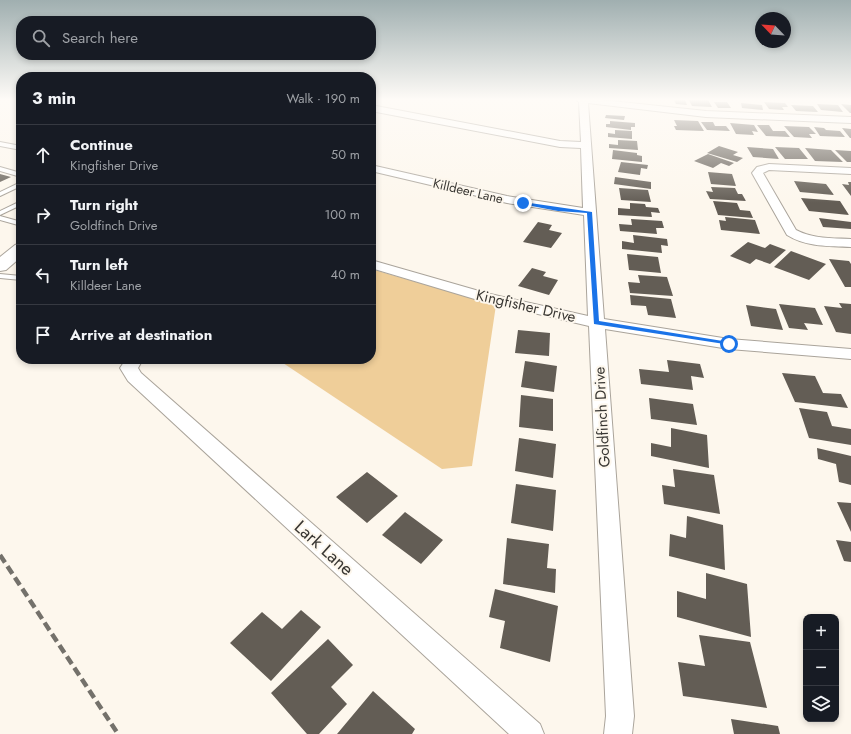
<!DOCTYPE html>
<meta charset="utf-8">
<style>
:root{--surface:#171b24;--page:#242831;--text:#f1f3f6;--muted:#9ea1a6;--line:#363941}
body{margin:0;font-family:Jost,sans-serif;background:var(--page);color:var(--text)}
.controls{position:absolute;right:12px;bottom:12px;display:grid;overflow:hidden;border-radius:8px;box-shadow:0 2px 6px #0003}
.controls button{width:36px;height:36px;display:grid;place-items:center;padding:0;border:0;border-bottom:1px solid var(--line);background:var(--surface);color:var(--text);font:20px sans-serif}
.compass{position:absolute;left:755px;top:12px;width:36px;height:36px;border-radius:50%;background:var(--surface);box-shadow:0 2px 6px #0003;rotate:295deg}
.stop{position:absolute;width:12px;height:12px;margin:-9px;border:3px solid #1a73e8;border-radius:50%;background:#fff}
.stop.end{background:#1a73e8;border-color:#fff;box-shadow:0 1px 4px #0008}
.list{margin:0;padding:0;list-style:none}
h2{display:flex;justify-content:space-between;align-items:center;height:52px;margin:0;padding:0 16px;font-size:17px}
h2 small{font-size:13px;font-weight:400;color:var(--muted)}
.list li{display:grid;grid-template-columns:26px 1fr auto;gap:12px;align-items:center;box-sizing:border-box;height:60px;padding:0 16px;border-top:1px solid var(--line)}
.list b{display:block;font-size:15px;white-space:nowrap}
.list p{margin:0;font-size:13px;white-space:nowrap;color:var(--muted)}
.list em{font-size:13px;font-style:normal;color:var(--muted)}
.icon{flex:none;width:22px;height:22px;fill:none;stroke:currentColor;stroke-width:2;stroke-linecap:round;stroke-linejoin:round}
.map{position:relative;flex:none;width:851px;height:734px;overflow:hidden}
.search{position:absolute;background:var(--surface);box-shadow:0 2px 6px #0003;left:16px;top:16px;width:360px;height:44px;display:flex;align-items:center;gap:10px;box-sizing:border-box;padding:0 14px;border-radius:16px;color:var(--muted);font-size:15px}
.panel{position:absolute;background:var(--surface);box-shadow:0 2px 6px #0003;left:16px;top:72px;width:360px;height:292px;border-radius:16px}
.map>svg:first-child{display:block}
.green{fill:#efce99}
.building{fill:#635d55}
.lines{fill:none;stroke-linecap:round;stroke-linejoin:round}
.service-casing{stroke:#aaa49b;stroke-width:2}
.minor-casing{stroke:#aaa49b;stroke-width:2}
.tertiary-casing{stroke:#aaa49b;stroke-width:2}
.service{fill:#fff;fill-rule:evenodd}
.minor{fill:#fff;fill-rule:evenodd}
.tertiary{fill:#fff;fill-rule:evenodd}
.rail{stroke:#74716b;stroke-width:4.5;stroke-dasharray:9 4.5;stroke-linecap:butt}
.route{fill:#1a73e8}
.labels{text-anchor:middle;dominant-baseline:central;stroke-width:4;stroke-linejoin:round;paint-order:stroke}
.far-street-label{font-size:13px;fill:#393733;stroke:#fdf7ed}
.street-label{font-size:15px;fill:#393733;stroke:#fdf7ed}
.near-street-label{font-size:18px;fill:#393733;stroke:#fdf7ed}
</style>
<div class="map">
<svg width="851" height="734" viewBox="0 0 851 734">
<rect width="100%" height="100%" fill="#fdf7ed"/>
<!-- green -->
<path class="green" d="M371,269L496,305L472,466L442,469L277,359H371Z"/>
<!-- building -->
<path class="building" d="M674,100H685L687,105L676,104Z
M689,100H708L712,107L692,106Z
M714,102H727L731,108H718Z
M764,102L785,103L788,107H782L784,110L769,109Z
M741,103L762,105L763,110L742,108Z
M817,104L838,105L843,112L821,110Z
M841,104L851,105V113H850Z
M791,105L813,106L818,112L796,111Z
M606,115L625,116L624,120L605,118Z
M674,120L698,121L704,131L676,130L674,126H677Z
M610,121L635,123V127H631V130L606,127V124H610Z
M701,122H713L715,126H726L730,131L707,130Z
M730,123L754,125L758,132L752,131L754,135L736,134Z
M757,125H769L773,131H785L790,137L766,136Z
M784,126L809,127L816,134H809L812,138L794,137Z
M814,127L824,128L826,130L840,131L845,137L820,136Z
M842,128L851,129V138H850Z
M615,130L632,131V139L608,137V133L615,134Z
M618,140L637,141L638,150L609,148V144L618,145Z
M719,146L738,152L733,155L743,158L737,162L707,153Z
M747,147L773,149L779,159L753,157Z
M775,147L799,148L808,159H785Z
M805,148L831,150L843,162L815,161Z
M613,150L637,153V155L642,156V162L612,159Z
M835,150L851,151V162H847Z
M708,154L734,163L729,166L721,163L713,168L694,161Z
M621,162L648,165L647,169L641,168L640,175L618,172Z
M708,172L732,174L736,186L711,184Z
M0,174L11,177L0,182Z
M615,177L651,182V189L614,184Z
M794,181L826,184L834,195L800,192Z
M848,182H851V196L842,184L849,185Z
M711,187L735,188L738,194H742L746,201L710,199L706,191L713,192Z
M619,188L648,190L651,202L621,200Z
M801,198L840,201L849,215L809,211Z
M713,201L737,203L740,210L750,211L753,218L718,215Z
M630,203L645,204L646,207L658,208L660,213L651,212L652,217L618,215V208L630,209Z
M725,217L755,220L760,234L721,230L719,220L726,221Z
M819,218L851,222V229L823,227Z
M631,219L662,221L664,228H656L657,234L620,231L619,224L632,225Z
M538,222L552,225L549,230L562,233L551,248L523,242Z
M633,235L667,239L668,246L661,245L662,253L622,249V241L634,243Z
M748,242L765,248L770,244L786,250L770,264L756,259L750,264L730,256Z
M791,251L826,264L809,280L774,267Z
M627,254L658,257L661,273L629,270Z
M829,259L849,261L851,264V287H845Z
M532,268L546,272L543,276L558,280L549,295L518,286Z
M638,275L667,277L673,296L630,293L628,282L640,283Z
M630,295L671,299L676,318L648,315L646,306L631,305Z
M839,303L851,304V334L836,332L824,306L842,308Z
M779,304L815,308L823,325L804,323L808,330L789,328Z
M746,305L776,309L783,330L751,326Z
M518,330L550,333L549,356L515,353Z
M667,360L700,364L704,378L691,376L693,390L641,384L639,369L669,372Z
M525,361L557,366L554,392L521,387Z
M782,373L815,376L823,393L841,394L848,408L795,402Z
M521,395L553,399V431L519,427Z
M649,398L693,404L697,425L651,419Z
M799,408L827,412L832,426L851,429V445L809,438Z
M671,428L707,435L709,468L651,456V443L671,447Z
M519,438L556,444L553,478L515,471Z
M817,448L851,456V485L839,482L836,464L818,459Z
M673,469L714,475L720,514L664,504L662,485L675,487Z
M367,472L398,496L367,523L336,497Z
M516,484L556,490L553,531L511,523Z
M837,502L851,503V532Z
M405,512L443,540L421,564L382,535Z
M687,516L723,525L725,570L669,556L670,534L686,538Z
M507,538L549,544L547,568L556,569L555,593L503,584Z
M836,540L851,542V562L844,561Z
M706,573L747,584L751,637L677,617V591L706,599Z
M495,589L558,606L550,662L500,648L505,621L489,617Z
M301,610L321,627L271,681L230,643L262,612L282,629Z
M699,635L750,642L767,708L683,696L678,662L705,666Z
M328,639L353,665L331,687L347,704L319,734H307L271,693Z
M373,691L415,729L412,734H337Z
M731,719L778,726L780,734H734Z"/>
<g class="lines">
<defs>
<path id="service" d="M0,142L21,146V150L0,146Z
M0,167L21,173V177L0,171Z
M21,182V186L0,196V192Z
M21,201V205L0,215V211Z
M0,216L18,221L21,220V224L18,225L0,220Z
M0,274L21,276V280L0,278Z"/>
<path id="minor" d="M576,100H602L706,111L851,117V123L706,117L588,103L604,319L729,339L851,349V359L729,349L605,329L634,716L632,734H604L606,716L589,326L478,300L371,268V260L486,293L588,316L584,215L507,203L371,171V165L507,196L583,208L581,148L560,147L371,111V105L560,141L581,142L579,102Z
M769,164L851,168V174L769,170L763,173L796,230C813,239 832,238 851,239V247C829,246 806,247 787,235L752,173L757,167Z
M126,359H143L138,368L141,373L540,724L544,734H509L128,381L120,368Z"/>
<path id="tertiary" d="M21,243V257L6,270L0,271V257L15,245Z"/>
</defs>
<!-- service casing -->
<use href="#service" class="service-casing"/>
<!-- minor casing -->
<use href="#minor" class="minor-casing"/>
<!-- tertiary casing -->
<use href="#tertiary" class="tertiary-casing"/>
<!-- service -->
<use href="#service" class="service"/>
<!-- minor -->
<use href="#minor" class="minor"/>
<!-- tertiary -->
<use href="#tertiary" class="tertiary"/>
<!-- rail -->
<path class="rail" d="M0,555L118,734"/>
</g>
<!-- sky -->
<linearGradient id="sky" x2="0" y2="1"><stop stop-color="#a0afb0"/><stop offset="0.49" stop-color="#fefbf7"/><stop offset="1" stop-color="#fefbf7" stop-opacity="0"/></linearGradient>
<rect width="851" height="203" fill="url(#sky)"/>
<!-- route -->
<path class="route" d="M523,202L592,212L599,321L729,342L732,344L731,345L594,324L587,213L558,211L521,204Z"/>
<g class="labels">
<!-- far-street labels -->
<g class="far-street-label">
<text transform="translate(468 191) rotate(13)">Killdeer Lane</text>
</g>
<!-- street labels -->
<g class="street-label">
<text transform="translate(526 306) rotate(13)">Kingfisher Drive</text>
<text transform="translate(602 417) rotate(-93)">Goldfinch Drive</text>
</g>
<!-- near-street labels -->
<g class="near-street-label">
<text transform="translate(324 548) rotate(42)">Lark Lane</text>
</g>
</g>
</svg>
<div class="controls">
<button>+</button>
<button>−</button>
<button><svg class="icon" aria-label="layers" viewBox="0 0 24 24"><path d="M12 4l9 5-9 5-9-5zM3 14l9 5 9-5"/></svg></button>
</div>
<svg class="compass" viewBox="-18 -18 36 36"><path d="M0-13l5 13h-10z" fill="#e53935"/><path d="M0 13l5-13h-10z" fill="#9ea1a6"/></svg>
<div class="stop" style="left:729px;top:344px"></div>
<div class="stop end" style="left:523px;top:203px"></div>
<div class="search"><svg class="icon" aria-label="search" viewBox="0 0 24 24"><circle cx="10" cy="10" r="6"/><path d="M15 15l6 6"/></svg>Search here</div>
<section class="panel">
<h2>3 min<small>Walk · 190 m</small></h2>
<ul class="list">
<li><svg class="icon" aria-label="ahead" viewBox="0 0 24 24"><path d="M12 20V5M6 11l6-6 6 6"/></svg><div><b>Continue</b><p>Kingfisher Drive</p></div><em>50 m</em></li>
<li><svg class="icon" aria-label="right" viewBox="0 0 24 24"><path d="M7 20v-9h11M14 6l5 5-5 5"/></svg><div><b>Turn right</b><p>Goldfinch Drive</p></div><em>100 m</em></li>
<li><svg class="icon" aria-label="left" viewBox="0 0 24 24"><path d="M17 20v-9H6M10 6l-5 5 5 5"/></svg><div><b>Turn left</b><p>Killdeer Lane</p></div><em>40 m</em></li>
<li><svg class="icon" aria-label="arrive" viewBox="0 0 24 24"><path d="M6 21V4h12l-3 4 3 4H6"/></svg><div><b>Arrive at destination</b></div></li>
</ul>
</section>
</div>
